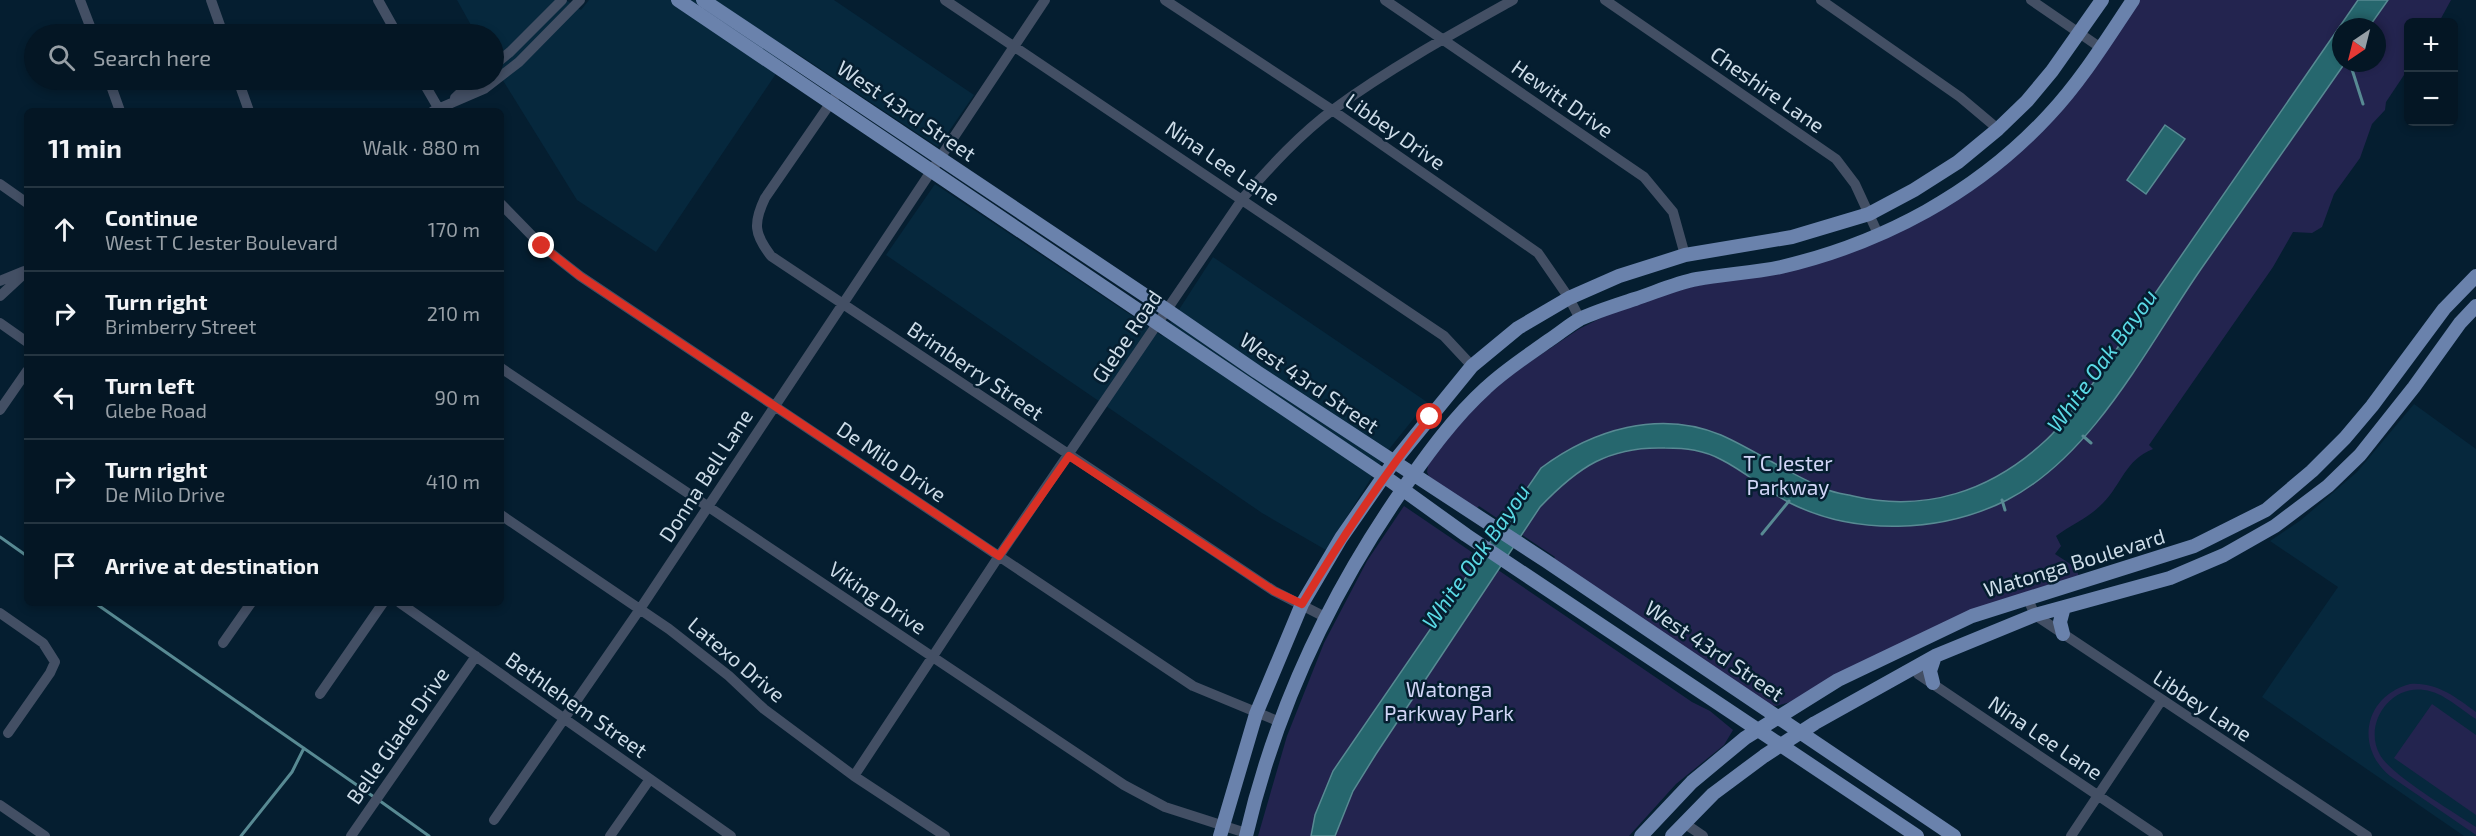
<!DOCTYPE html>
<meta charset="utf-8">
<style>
:root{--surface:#041624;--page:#122331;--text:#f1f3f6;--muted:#979fa6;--line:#253541}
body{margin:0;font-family:"Exo 2",sans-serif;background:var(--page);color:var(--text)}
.controls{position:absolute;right:18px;top:18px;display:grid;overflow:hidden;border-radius:9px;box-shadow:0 3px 9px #0003}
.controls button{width:54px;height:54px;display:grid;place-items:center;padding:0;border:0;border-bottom:2px solid var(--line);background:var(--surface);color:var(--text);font:30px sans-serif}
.compass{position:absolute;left:2332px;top:18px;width:54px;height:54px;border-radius:50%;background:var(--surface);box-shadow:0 3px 9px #0003;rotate:215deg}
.stop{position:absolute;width:18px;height:18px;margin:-14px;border:4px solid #d93025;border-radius:50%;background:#fff}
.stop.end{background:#d93025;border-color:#fff;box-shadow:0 2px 6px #0008}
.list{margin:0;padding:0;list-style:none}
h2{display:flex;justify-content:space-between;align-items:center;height:78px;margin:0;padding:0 24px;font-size:26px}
h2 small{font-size:20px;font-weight:400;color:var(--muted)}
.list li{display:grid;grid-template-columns:39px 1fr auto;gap:18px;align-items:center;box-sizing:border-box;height:84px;padding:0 24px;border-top:2px solid var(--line)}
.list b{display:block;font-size:22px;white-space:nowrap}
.list p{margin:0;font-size:20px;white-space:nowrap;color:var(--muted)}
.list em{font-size:20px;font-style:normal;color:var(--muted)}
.icon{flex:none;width:33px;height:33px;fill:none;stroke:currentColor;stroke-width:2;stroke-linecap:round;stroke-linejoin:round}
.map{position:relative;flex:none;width:2476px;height:836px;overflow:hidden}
.search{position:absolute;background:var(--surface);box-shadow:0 3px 9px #0003;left:24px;top:24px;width:480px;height:66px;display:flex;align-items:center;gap:15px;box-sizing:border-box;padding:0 21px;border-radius:33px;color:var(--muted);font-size:22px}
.panel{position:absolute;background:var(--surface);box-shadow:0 3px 9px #0003;left:24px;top:108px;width:480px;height:498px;border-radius:9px}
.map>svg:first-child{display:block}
.built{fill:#06283d}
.green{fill:#23244f;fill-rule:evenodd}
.water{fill:#26676e;stroke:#588a93;stroke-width:1.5}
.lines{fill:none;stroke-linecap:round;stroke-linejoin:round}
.stream{stroke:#588a93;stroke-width:3}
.minor{stroke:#434f64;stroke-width:10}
.major{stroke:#6a82ac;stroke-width:14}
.route{stroke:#d93025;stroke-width:8}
.labels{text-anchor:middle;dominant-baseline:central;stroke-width:5;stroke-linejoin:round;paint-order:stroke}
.street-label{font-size:21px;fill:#cddce8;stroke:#051e30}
.park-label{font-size:21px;fill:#d1d5f6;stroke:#051e30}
.water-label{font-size:22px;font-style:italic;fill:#5ad9e5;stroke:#051e30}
</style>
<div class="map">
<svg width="2476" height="836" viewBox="0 0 2476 836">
<rect width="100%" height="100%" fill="#051e30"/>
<!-- built -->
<path class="built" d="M457,0H566L581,10L589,0H834L974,95L938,147L792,50L656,252L577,200L494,66V34H476Z
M935,184L1162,336L1213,257L1427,402L1390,448L1326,550L1262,513L886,255Z
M2414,404L2476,449V836H2464L2262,697L2338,587L2270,541L2301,520L2357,472Z"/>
<!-- green -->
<path class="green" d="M2138,0H2451L2439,22H2408V69L2386,102L2385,110L2372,124L2360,158L2334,194L2322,227L2312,233L2293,232L2273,267L2149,445L2153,449C2125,460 2122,484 2103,503C2090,517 2071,525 2056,536L2061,546L2055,554L2075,567L2079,576L1990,605L1790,702L1776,706L1769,705L1553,560L1555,557L1479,506L1476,509L1430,479L1427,472L1428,465L1447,439L1481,401L1512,374L1579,329L1613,312L1668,292L1842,255L2027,145L2038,136L2099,61ZM2341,27H2377V63H2341Z
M1404,506L1692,702L1710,711L1733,730L1724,745L1676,784L1629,836H1258L1287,736L1324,643L1367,561Z
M2410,684C2437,682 2455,697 2476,712V719C2460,709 2443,692 2424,690C2389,685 2363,725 2380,755C2391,775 2455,813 2476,827V835L2390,776C2354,746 2365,696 2410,684Z
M2432,704L2476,735V815L2394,758Z"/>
<!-- water -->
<path class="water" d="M2358,0H2388L2369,27H2341V63H2345C2297,132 2249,200 2201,269C2147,347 2093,456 2007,500C1941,533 1856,536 1790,503C1766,491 1746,472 1722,460C1704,450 1686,448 1665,448C1609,446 1578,467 1540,507L1376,754L1353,791L1335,836H1311L1315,815L1333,771L1541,468C1592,430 1659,409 1721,435C1757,451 1790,475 1826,489C1834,493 1844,494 1853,496C1925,513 1991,491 2045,441C2061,427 2075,406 2089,389Z
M2165,125L2185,139L2146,194L2127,180Z"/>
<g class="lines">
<!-- stream -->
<path class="stream" d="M2350,63L2363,104
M2083,436L2091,443
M2002,500L2005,510
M1762,534L1789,501
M0,537L27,556
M95,603L374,797
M380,801L429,836
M241,836L292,772L304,748"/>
<!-- minor -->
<path class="minor" d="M80,0L93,34
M211,0L223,34
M378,0L397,34
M945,0L1444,336L1472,366
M1165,0L1332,110L1538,253L1569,298L1580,319
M1385,0L1644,177L1673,212L1685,255
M1605,0L1836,159L1855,184L1879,236
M1821,0L1960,97L1998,129
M2031,0L2101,48
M494,65L510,52L562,0
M109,80L120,111
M238,80L249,111
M422,80L440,111
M455,98L474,80
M834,98L765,198C753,223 754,234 771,256L1274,591L1325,617
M433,111L484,89L519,62L580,0
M0,184L27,203
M501,204L542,246L580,276L1193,686L1280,722
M0,281L24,271
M0,296L27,271
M0,323L27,342
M501,368L1124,785L1165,807L1246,833
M0,410L27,371
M501,515L669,629L729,676L764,709L854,776L945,836
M2027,597L2035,615L2367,836
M400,603L731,836
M0,613L43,643L55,662L50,673L8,733
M223,643L251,603
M1914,668L1918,674L2158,836
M320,694L383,603
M854,776L999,556L1243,198C1270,167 1300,134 1334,109C1390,68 1452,34 1513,0
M0,805L45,836
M494,820L640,609L1045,0
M1684,823L1703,836
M351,836L476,656
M610,836L650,779
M2071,836L2161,701"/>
<!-- major -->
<path class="major" d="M678,0L1384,476L1466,535L1917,836
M703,0L1167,310L1257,372L1546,561L1954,836
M2063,634L2060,622L2064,607
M1933,683L1930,671L1935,656
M1220,836L1256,714L1302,604L1341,538L1393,463L1472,366L1518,328L1569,298L1619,276L1685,255L1792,237L1869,214L1914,190L1958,162L1998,129L2027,101L2052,71L2102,0
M1246,836C1275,711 1330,594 1403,489C1428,453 1454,417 1486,388C1505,370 1527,356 1548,341C1559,334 1569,325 1580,319C1597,311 1617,305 1635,299C1656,292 1676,283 1697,279C1725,274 1753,273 1781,267C1883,243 1977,193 2049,115C2081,81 2107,39 2133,0
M1641,836L1692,782L1745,738L1838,680L1972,616L2194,546L2266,510L2312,471L2345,438L2372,406L2444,309L2476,276
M1672,836L1713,794L1764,756L1815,723L1935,656L2035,615L2170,578L2224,555L2275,526L2328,486L2360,455L2414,387L2460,323L2476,306"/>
</g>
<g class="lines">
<!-- route -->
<path class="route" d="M542,246L580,276L999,556L1069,456L1274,591L1302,604C1341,539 1382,477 1430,417"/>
</g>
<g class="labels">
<!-- street labels -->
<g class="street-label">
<text transform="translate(1768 89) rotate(35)">Cheshire Lane</text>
<text transform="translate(1563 98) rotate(35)">Hewitt Drive</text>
<text transform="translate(907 110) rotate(34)">West 43rd Street</text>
<text transform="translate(1396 131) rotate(35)">Libbey Drive</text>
<text transform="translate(1223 162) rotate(34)">Nina Lee Lane</text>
<text transform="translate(1126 336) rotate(-56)">Glebe Road</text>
<text transform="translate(976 370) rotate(34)">Brimberry Street</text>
<text transform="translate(1310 382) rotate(34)">West 43rd Street</text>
<text transform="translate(892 461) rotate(34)">De Milo Drive</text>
<text transform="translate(705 475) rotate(-57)">Donna Bell Lane</text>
<text transform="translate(2074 562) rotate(-17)">Watonga Boulevard</text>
<text transform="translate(878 597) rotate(34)">Viking Drive</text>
<text transform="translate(1715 650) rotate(34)">West 43rd Street</text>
<text transform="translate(737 659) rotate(40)">Latexo Drive</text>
<text transform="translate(577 704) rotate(35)">Bethlehem Street</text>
<text transform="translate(2203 705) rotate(33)">Libbey Lane</text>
<text transform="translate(397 735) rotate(-55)">Belle Glade Drive</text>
<text transform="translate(2046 737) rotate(34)">Nina Lee Lane</text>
</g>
<!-- park labels -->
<g class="park-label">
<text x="1788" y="462">T C Jester<tspan x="1788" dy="24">Parkway</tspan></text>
<text x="1449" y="688">Watonga<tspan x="1449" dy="24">Parkway Park</tspan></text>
</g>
<!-- water labels -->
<g class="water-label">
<text transform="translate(2101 360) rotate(-54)">White Oak Bayou</text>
<text transform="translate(1475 556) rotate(-55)">White Oak Bayou</text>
</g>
</g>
</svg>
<div class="controls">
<button>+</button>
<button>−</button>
</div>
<svg class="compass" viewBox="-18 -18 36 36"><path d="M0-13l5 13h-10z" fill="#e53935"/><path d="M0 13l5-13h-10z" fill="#979fa6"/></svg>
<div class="stop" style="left:1430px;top:417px"></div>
<div class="stop end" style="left:542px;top:246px"></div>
<div class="search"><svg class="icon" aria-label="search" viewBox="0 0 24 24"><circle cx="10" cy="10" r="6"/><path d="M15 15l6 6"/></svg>Search here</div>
<section class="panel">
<h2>11 min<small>Walk · 880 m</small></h2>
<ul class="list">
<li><svg class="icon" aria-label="ahead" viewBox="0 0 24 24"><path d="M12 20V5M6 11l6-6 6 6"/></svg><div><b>Continue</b><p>West T C Jester Boulevard</p></div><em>170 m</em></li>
<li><svg class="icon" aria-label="right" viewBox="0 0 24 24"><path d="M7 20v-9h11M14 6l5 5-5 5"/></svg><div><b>Turn right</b><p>Brimberry Street</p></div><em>210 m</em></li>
<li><svg class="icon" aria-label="left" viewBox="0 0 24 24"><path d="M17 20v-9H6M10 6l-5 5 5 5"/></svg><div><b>Turn left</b><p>Glebe Road</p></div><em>90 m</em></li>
<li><svg class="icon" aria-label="right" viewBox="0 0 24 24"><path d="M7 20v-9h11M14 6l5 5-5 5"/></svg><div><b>Turn right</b><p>De Milo Drive</p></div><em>410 m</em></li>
<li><svg class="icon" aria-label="arrive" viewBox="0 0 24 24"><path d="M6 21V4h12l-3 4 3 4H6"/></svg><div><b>Arrive at destination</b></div></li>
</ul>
</section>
</div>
